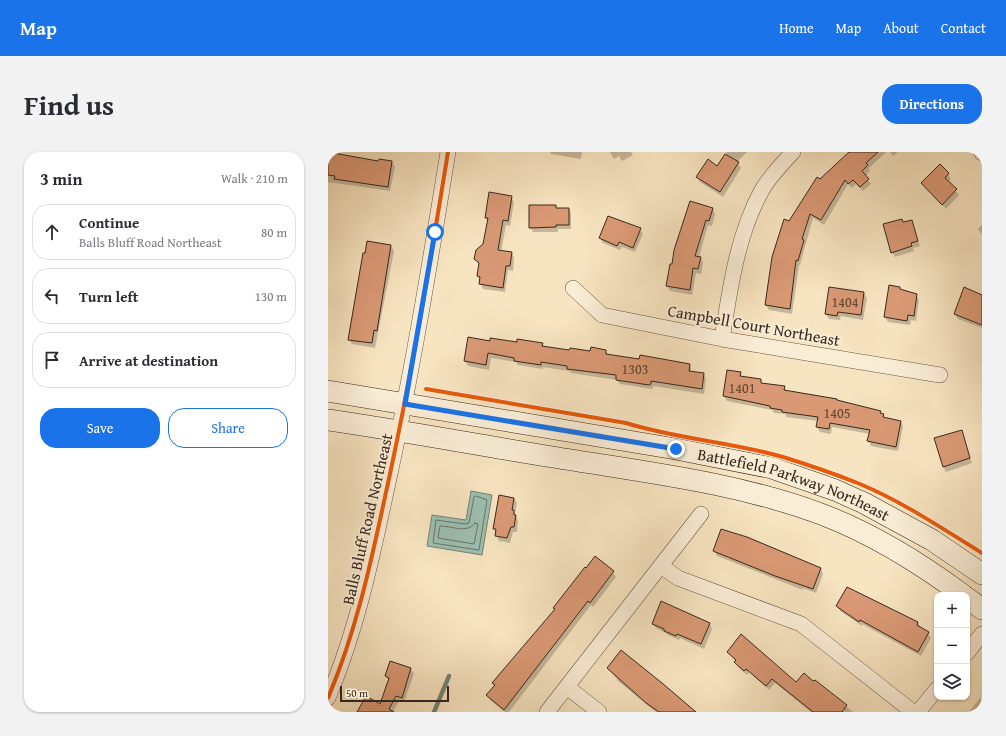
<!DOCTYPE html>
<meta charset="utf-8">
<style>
:root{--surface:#fff;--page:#f2f2f3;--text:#2b2b33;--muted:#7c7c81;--line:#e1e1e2;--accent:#1a73e8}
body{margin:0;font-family:"Gentium Book Plus",serif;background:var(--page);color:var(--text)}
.controls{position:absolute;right:12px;bottom:12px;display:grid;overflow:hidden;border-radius:8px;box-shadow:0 1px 3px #0004}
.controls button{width:36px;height:36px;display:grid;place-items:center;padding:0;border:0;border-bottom:1px solid var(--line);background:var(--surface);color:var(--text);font:20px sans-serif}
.scale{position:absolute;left:12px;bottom:10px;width:109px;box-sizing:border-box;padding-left:4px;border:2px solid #37281c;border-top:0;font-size:11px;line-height:14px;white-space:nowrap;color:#37281c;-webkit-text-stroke:3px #faedd6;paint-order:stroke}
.stop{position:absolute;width:12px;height:12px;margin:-9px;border:3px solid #1a73e8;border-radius:50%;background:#fff}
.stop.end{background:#1a73e8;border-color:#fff;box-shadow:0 1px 4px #0008}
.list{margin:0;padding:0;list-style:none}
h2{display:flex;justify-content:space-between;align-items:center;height:52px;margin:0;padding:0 16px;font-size:17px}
h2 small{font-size:13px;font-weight:400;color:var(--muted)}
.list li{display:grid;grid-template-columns:26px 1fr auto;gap:12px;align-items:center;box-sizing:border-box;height:56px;margin:0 8px 8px;padding:0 8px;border:1px solid var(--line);border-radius:16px}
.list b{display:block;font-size:15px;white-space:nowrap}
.list p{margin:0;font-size:13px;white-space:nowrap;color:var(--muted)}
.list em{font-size:13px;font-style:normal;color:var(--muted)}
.actions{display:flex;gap:8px;padding:12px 16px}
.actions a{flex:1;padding:9px 0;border:1px solid var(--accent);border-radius:16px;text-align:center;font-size:14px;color:var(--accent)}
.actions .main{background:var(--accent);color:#fff}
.icon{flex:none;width:22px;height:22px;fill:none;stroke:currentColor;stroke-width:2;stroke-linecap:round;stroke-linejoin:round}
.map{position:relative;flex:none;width:654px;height:560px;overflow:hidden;border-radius:16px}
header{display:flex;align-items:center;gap:24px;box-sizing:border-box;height:56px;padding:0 20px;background:var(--accent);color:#fff}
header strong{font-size:19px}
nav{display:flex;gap:22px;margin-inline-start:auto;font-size:14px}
.intro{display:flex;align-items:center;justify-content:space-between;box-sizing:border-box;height:96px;padding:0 24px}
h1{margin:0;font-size:28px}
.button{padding:10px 18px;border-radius:16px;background:var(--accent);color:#fff;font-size:14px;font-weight:700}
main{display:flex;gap:24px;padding:0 24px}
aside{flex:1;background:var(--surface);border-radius:16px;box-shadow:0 1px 3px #0004}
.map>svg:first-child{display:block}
.water{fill:#9dbfb1;stroke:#748375}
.shadow{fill:#0003}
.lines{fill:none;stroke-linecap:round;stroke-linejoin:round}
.shore{stroke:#6a7466;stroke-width:1}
.stream{stroke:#748375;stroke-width:4.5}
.building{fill:#da9975;stroke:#37281c}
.street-casing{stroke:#675745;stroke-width:16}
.secondary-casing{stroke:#37281c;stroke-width:22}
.street{stroke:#faedd6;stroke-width:15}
.secondary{stroke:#faedd6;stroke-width:21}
.cycleway-casing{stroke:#faedd6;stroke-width:6}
.cycleway{stroke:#e8590c;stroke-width:4}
.route{stroke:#1a73e8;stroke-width:5}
.labels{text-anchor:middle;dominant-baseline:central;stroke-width:4;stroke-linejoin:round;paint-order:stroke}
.number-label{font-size:14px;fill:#604432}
.street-label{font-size:16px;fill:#37281c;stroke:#faedd6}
</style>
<header>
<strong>Map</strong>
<nav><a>Home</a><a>Map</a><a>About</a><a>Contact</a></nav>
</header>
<div class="intro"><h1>Find us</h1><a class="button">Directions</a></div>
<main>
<aside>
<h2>3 min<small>Walk · 210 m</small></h2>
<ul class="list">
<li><svg class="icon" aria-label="ahead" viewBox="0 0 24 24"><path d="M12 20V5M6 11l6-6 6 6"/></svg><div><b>Continue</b><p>Balls Bluff Road Northeast</p></div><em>80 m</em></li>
<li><svg class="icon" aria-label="left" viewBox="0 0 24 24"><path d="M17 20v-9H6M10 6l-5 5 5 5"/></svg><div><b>Turn left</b></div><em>130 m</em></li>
<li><svg class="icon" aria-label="arrive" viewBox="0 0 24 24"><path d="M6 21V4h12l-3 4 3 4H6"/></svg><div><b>Arrive at destination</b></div></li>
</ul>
<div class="actions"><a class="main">Save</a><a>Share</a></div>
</aside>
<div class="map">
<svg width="654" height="560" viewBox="0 0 654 560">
<rect width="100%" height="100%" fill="#f7e4c0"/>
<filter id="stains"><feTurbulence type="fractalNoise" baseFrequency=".005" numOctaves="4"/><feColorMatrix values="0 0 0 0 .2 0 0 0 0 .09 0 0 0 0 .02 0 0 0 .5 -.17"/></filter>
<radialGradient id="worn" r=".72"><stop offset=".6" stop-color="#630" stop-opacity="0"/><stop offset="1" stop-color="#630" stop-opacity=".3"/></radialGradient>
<!-- water -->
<path class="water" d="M143,339L164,343L154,403L99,394L104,363L138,368Z"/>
<!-- shadow -->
<path class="shadow" d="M0,0H11L12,2L51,10H64L67,15L62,39L0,30Z
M222,0H254L253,7L223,2Z
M282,0H303L305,3L294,9L291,4L286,7Z
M399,0H419L409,10L413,16L395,45L372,30L369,25L390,15Z
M523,0H558L541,16L542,19L537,24L543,32L535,39L528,32L524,36L520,32L496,73L485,66L472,113H471L464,162L441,158L438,153L462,70L492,28Z
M562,0H570L565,4Z
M612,14L620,22L623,27L620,30L631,43L618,57L595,31Z
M183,45L186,50L182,74L178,73L173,100L184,101L186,106L185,119L180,118L177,140L155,137L150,124L152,113L147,107L156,93L160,70L158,66Z
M227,54L229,57H241L243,62V77H230V80H205L202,75Z
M385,57L387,62L384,74L380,73L371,105L375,110L373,122L368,121L364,143L342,139L339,134L345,113Z
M574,68L576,71L583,69L592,94L585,96L586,99L567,105L564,100Z
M654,73V83L650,77Z
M312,77L315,82L307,100L294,95L292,98L275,91L272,86Z
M63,94L66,99L47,196L24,192L21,187L38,103Z
M571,136L573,139L588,143L591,148L588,169L583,168L582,173L560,170L557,165Z
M536,141L539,146L535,168L513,164L512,168L501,167L498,162Z
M654,144V176L630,167L627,162Z
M141,187L162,190L214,192L216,195L242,199L278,198L280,203L362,213L364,221L376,222L378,227L376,242L326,234L324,237L292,232L289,228L243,221L241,219L215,215V217L190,213L188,210L163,206L161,218L140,214L137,209Z
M412,221L414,225L433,228L435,232L456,235L459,240L509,247L510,250L552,260L558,267L572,269L575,274L570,299L543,294L541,289L542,282L504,275L503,282L492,280L489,275L490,269L458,265L457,262L446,261L444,258L399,249L396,244Z
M633,279L644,311L618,320L615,315Z
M186,346L189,351L187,362L190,369L189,380H185L182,391L171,389L166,377Z
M386,399L493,417L495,422L488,441L475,436V438L389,404Z
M257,416L285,420L288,425L265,455L263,453L181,560H177L162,548L160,543L167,534L165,531L209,481Z
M509,454L590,471L593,477L600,481L603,486L593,504L534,472V474L512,459Z
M325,472H382L384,477L376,497L352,486L351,488L340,483L338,481L328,476Z
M294,500L354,548L366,560H328L291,530L280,516Z
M400,500L468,532L487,529L525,560H483L447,531L441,538L421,520L419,523L410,515L408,509Z
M83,517L86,522L76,550L71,549L65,560H32L53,554L61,529L58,524Z
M652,546L654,548V560H641Z"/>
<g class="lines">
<!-- shore -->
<path class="shore" d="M148,344L159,348L151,398L105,391L108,368L137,372L141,371L146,345Z
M147,371L150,372L146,392L110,386L112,374C124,374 139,382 147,371Z"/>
<!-- stream -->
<path class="stream" d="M106,560L121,524"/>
</g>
<!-- building -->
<path class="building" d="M0,0L50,9L51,7L64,9L60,35L6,27L7,24L0,23Z
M521,0H550L538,11L540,13L534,19L541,27L532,35L525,28L520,32L517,28L493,68L482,62L474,87L476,88L470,109L468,108L462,157L437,153L444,105L456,67L461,69L489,25L492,27Z
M397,2L411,10L392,40L368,25L380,7L389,14Z
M612,12L621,21L617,26L629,37L614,53L593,31Z
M161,40L184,44L180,69L175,68L170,98L184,100L182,114H178L175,136L151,132L152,125L149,124L151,111L146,107L148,98L155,92L160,66H157Z
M362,49L385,56L381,69L378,68L367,104L373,105L370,117L365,116L362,138L338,134L342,112H344L346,98Z
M201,53H228V56H241V73H228V75L201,76Z
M280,64L313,76L305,96L291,90L289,94L271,86Z
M574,67L575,70L584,68L590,89L583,91L584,94L563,101L555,72Z
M39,89L63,93L49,179L46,178L44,191L20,188L35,101H37Z
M561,133L572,135V137L589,142L586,164L580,163L579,169L556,165Z
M501,135L536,140L533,163L510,160L509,164L497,162Z
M636,135L654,143V173L626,162Z
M140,185L162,189V186L189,190V187L215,191L214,194L241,198L242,196L262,199L263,195L278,198V202L311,207L312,203L362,212L361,219L376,221L374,237L323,229V232L321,233L288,228V223L239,217V214L213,210V213L186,209V206L160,201L158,213L136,209Z
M399,218L413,220L412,224L433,227V231L457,234L456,238L509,247V248L553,259L552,261L556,262L555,265L573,269L568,295L539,289L542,278L502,271L501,277L488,275L490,265L454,260V258L442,256V254L395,244Z
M634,278L642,306L615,315L606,286Z
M171,343L186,346L184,358H186V363H188L186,375H183L179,386L167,384L168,377H165Z
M393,377L419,385L493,416L485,437L447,424L385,399Z
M267,404L286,419L262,451L260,449L176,558L158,543L167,533L164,531L227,457L225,456L257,415L258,416Z
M519,435L590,470L589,473L601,480L590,500L543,474L532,468L531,470L508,454Z
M333,449L382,471L373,492L349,482L348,484L336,479V477L324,472Z
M413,482L468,530L476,521L485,529L487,528L519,553L514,560H485L444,527L438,534L418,517L416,519L406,510L408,508L399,500Z
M293,498L334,531L368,560H331L318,551L279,516Z
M62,509L83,516L74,546L68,544L61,557L66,560H29L38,544L52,552L61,526L57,524Z"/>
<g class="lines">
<defs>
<path id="street" d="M653,0L654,1
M245,136L274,163L394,187L612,223
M394,187C402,137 409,83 434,38C442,24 454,12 465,0
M333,414L350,426L473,472L585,560
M639,501L654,482
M239,535L271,560
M0,546C30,475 44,405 60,331C84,221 102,111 120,0
M219,560L373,362
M590,560L609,537"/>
<g id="secondary">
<path id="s1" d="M0,239L348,297L444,316L507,338L536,351L604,388L654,422"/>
<path d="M0,268C75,279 150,293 225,305C314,320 407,330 493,362C543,381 592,411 635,443"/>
<path d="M639,446L654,457"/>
</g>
</defs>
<!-- street casing -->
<use href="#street" class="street-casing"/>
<!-- secondary casing -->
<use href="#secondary" class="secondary-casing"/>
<!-- street -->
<use href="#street" class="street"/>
<!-- secondary -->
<use href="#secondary" class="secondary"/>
<defs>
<path id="cycleway" d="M98,237L298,271C349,287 403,290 455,305C481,313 507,322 532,332C575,350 615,377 654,401
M0,546C30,475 44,405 60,331C84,221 102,111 120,0"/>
</defs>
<!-- cycleway casing -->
<use href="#cycleway" class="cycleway-casing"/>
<!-- cycleway -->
<use href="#cycleway" class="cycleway"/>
</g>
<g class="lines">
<!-- route -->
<path class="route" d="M107,80L77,252L348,297"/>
</g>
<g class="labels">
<!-- number labels -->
<g class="number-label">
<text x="517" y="150">1404</text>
<text x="307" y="217">1303</text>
<text x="414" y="236">1401</text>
<text x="509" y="261">1405</text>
</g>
<!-- street labels -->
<g class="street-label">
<text transform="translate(426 173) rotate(10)">Campbell Court Northeast</text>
<text stroke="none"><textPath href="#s1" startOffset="476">Battlefield Parkway Northeast</textPath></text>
<text transform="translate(39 367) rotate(-77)">Balls Bluff Road Northeast</text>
</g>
</g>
<rect width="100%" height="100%" filter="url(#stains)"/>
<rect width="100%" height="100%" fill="url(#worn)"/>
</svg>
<div class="controls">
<button>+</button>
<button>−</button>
<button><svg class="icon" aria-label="layers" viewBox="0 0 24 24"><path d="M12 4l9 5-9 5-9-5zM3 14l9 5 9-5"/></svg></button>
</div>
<div class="scale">50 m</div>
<div class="stop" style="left:107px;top:80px"></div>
<div class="stop end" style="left:348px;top:297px"></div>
</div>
</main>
